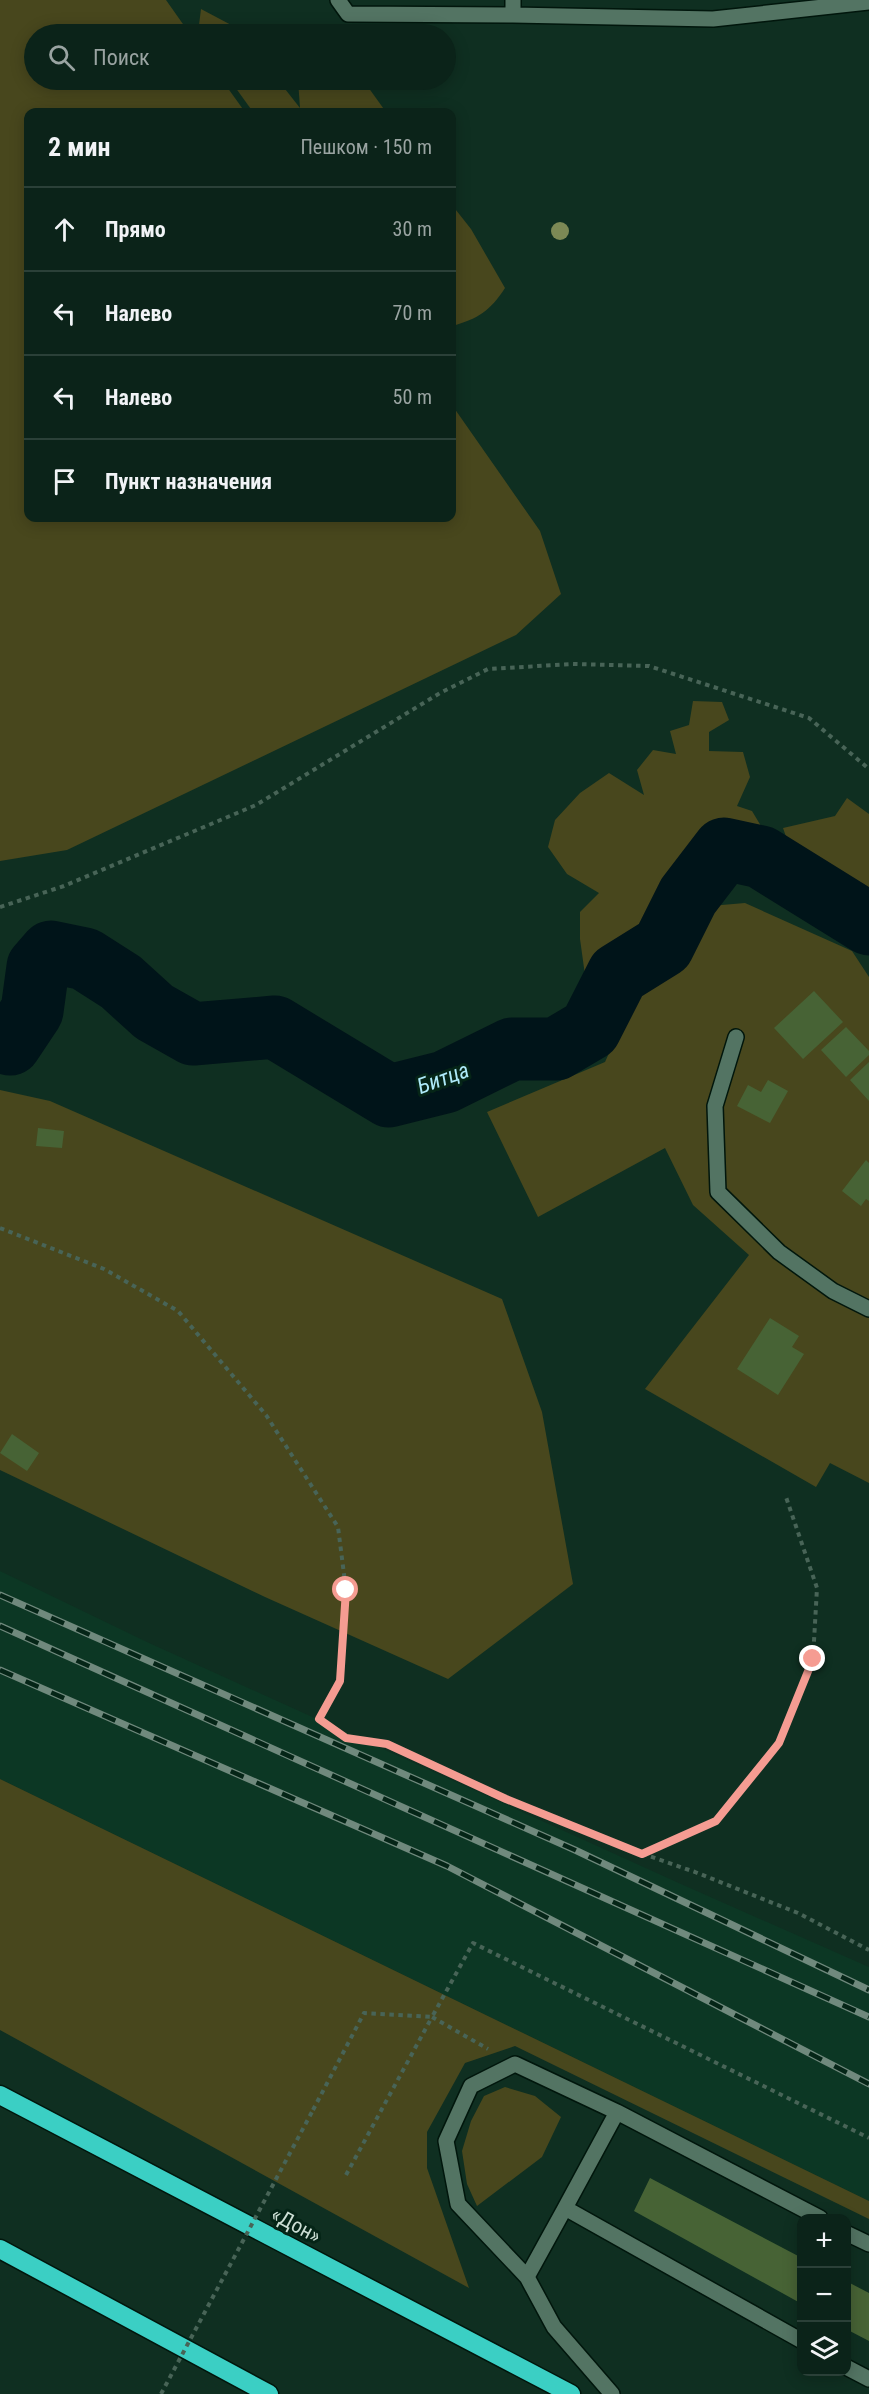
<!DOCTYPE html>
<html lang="ru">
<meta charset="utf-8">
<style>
:root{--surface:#0b2319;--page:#142b22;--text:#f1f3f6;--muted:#9aa4a2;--line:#2b4038}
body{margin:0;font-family:"Roboto Condensed",sans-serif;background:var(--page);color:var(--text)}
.controls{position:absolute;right:18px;bottom:18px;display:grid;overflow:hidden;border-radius:12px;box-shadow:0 3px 15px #0003}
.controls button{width:54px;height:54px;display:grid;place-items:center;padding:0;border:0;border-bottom:2px solid var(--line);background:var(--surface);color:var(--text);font:30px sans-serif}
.stop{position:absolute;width:18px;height:18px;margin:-14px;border:4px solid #f59c92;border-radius:50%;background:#fff}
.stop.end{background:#f59c92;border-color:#fff;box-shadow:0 2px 6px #0008}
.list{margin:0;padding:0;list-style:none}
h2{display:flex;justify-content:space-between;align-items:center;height:78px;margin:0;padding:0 24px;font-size:26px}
h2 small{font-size:20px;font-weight:400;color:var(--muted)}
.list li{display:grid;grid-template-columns:39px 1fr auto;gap:18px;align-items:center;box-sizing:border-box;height:84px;padding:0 24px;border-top:2px solid var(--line)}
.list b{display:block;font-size:22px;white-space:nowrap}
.list em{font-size:20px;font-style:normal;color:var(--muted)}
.icon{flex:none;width:33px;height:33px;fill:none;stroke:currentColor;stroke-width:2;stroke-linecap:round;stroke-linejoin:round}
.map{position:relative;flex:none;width:869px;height:2394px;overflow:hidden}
.search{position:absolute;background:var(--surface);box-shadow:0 3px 15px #0003;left:24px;top:24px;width:432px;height:66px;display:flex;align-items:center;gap:15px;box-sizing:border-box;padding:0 21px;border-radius:33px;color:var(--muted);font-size:22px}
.panel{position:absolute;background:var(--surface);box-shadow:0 3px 15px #0003;left:24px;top:108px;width:432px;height:414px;border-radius:12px}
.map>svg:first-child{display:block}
.built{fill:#0c3724}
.green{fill:#48471d}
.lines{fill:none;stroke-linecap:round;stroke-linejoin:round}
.river{stroke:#001419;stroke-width:63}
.building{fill:#476335}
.lane-casing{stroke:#01160c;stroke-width:18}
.highway-casing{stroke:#01160c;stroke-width:21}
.path{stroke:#486457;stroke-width:4;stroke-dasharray:4.5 4.5;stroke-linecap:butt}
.lane{stroke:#537463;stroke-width:15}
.highway{stroke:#3bcfc4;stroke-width:18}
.rail-casing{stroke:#70897d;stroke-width:7}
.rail{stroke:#052517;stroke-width:4.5;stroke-dasharray:14;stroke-linecap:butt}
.path-bridge{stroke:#486457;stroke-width:4;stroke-dasharray:4.5 4.5;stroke-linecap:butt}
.tree{fill:#7c8955}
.route{stroke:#f59c92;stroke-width:8}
.labels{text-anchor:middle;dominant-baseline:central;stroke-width:6;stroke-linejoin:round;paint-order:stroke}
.street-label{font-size:21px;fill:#ccded4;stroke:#052517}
.water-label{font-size:22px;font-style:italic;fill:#aeeaf9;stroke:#052517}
</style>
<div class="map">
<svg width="869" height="2394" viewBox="0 0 869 2394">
<rect width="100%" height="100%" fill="#0f2f21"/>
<!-- built -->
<path class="built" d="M0,1571L147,1642L681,1884L869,1967V2201L0,1779Z"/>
<!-- green -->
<path class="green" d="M0,0H166L190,34H34V80H222L245,112H28V518H452V405L540,531L561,594L516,635L67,850L0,861Z
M201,9L235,27L241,34H204L199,25Z
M230,80H278L300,108L298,80H363L386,112H253Z
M452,205L471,229L505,288C490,311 478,319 452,326Z
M693,701L722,702L729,720L709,732V751L743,752L750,777L737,806L752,811L761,826L757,836L740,847L724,841L712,849H697L689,865L684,888L657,936L603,977L585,975L580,939V912L599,893L567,874L548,847L555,820L580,793L609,773L644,795L637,770L653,750L676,754L670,731L689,725Z
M847,798L869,814V908L792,854L783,828L835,816Z
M745,903L852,951L869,977V1483L830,1463L816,1487L645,1389L749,1255L693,1205L665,1148L538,1217L487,1112L605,1062L636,994L710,906Z
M0,1090L50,1101L502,1299L542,1412L573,1584L448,1679L265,1597L0,1470Z
M0,1779L869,2201V2219L515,2046L465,2063L427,2132V2168L469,2288L0,2030Z
M505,2087L535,2096L561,2117L542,2157L477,2206L467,2184L462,2151L471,2121L484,2096Z"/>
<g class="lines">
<!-- river -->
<path class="river" d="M0,1041L10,1044L32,1011L38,967L51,952L85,959L121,982L154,1012L193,1034L275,1027L389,1096L445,1082L512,1049H556L590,1029L618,974L663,946L688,896L724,849L761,857L869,924"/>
</g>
<!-- building -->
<path class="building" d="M814,991L843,1022L803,1059L774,1028Z
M846,1027L869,1051V1055L846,1077L821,1050Z
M869,1062V1101L850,1080Z
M768,1080L788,1091L770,1123L737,1106L748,1085L761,1092Z
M38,1128L64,1131L62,1148L36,1146Z
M866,1160L869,1163V1201L866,1199L861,1206L842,1191Z
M770,1318L799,1336L792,1347L804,1354L778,1395L737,1369Z
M12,1434L39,1453L27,1471L0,1453Z
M650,2178L802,2258V2304L634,2211Z
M846,2281L869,2293V2341L846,2329Z"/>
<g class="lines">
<defs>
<path id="lane" d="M338,0L348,14L513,15V0
M513,15L713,19L869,2
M736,1037L715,1106L718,1192L779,1252L833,1291L869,1309
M565,2208L617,2112L820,2218
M846,2233L869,2244
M527,2277L458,2204L446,2141L471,2086L515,2064L617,2112
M846,2367L869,2379
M612,2394L554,2327L527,2277L565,2208L802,2341"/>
<path id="highway" d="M0,2095L571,2394
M0,2249L269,2394"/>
</defs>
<!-- lane casing -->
<use href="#lane" class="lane-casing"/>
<!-- highway casing -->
<use href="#highway" class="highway-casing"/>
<!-- path -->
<path class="path" d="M0,907L64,886L256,805L440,693L488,669L573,664L649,666L809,718L869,769
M0,1228L104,1269L178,1311L266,1415L338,1527L346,1590L340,1681L319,1719L346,1738L387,1744L506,1799L620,1846L695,1872L798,1913L869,1950
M643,1853L716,1821L779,1743L813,1659L817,1588L786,1497
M313,2110L364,2013L432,2017L473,1943L869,2138
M346,2175L432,2017L488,2049"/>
<!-- lane -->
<use href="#lane" class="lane"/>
<!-- highway -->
<use href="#highway" class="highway"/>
<defs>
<path id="rail" d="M0,1595L575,1850L869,1990
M0,1626L869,2017
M0,1670L447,1866L869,2084"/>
</defs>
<!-- rail casing -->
<use href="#rail" class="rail-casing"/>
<!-- rail -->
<use href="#rail" class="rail"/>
<!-- path-bridge -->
<path class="path-bridge" d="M161,2394L313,2110"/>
</g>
<!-- trees -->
<circle class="tree" cx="560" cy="231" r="9"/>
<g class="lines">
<!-- route -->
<path class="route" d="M346,1590L340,1681L319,1719L346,1738L387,1744L506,1799L642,1854L716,1821L779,1743L813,1659"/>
</g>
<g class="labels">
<!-- street labels -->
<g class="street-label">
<text transform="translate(296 2225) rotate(28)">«Дон»</text>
</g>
<!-- water labels -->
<g class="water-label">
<text transform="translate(443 1078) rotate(-20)">Битца</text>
</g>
</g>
</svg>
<div class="controls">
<button>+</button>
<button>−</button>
<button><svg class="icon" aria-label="layers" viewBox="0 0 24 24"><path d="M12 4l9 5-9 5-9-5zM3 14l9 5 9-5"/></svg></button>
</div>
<div class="stop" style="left:346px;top:1590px"></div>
<div class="stop end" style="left:813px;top:1659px"></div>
<div class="search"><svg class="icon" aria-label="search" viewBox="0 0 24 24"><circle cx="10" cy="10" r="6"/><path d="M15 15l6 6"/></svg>Поиск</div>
<section class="panel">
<h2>2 мин<small>Пешком · 150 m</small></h2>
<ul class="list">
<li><svg class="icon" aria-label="ahead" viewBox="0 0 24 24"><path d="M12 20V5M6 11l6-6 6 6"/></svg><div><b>Прямо</b></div><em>30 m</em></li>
<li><svg class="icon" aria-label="left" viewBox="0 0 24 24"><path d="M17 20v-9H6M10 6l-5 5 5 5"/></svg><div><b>Налево</b></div><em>70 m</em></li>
<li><svg class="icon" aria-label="left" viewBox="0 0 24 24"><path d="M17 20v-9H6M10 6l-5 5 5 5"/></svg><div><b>Налево</b></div><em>50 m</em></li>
<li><svg class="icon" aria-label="arrive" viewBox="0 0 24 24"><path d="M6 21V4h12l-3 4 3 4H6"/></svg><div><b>Пункт назначения</b></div></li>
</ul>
</section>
</div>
